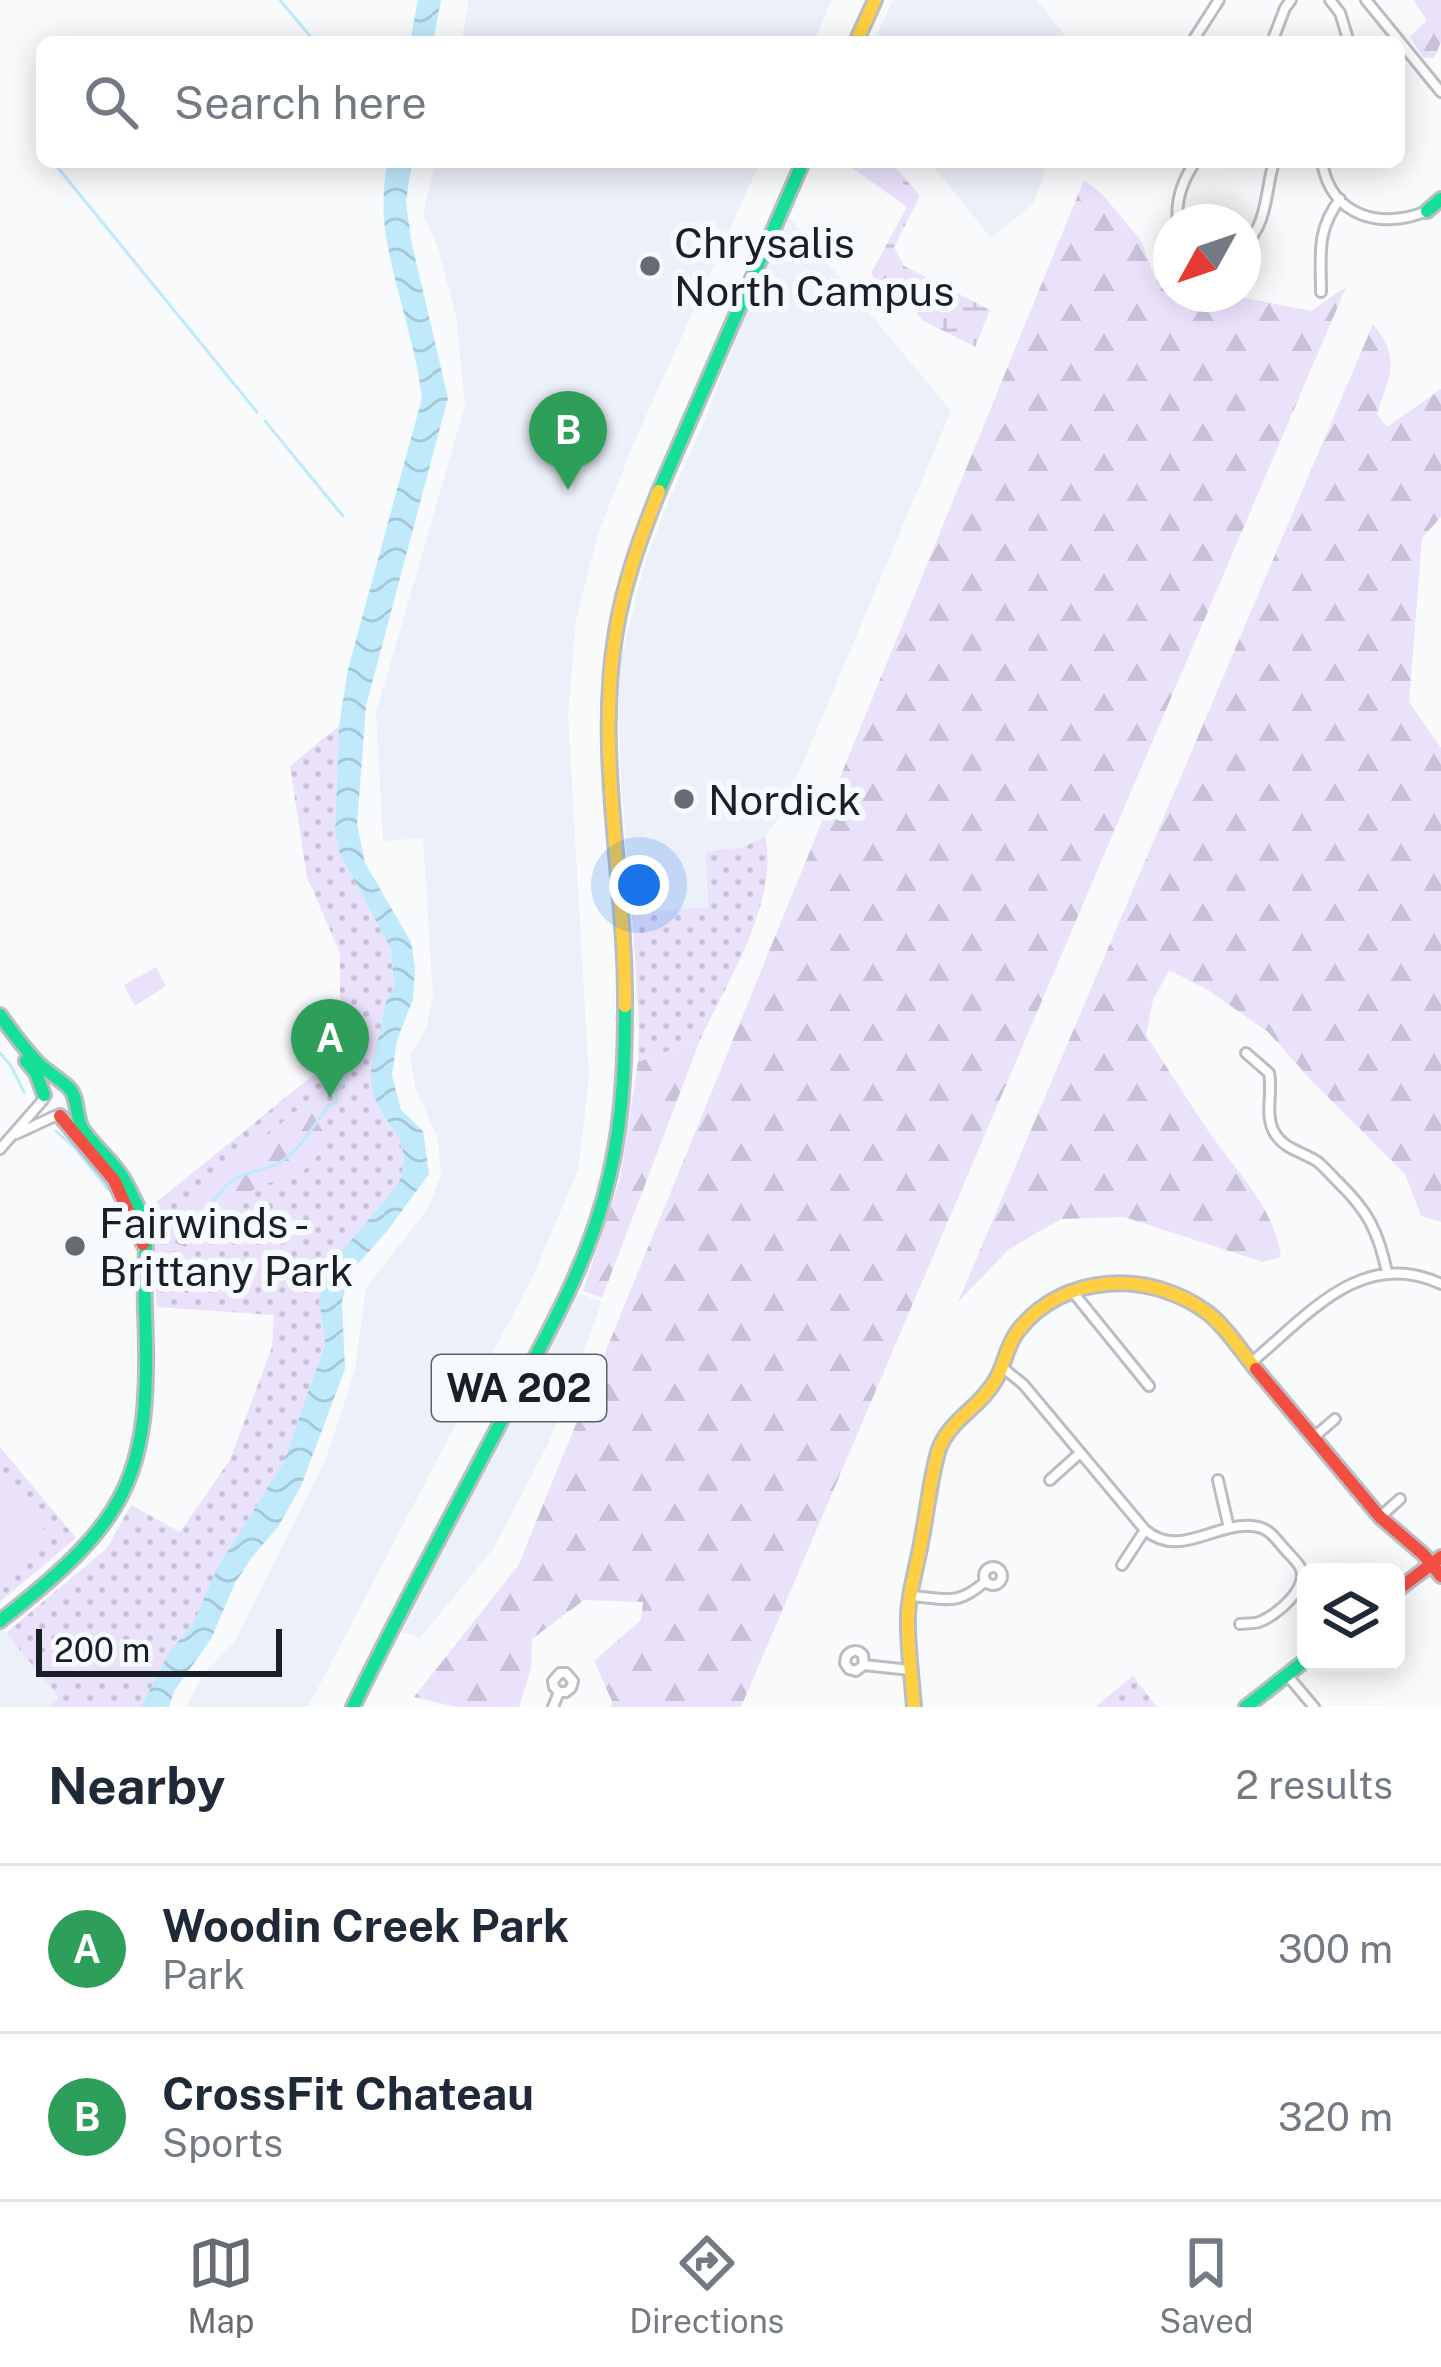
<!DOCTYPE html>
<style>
:root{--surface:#fff;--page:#f6f6f7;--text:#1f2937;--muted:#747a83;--line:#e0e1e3;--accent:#676b72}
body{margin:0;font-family:"Public Sans",sans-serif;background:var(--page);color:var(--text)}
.controls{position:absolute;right:36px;bottom:36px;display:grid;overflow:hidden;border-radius:18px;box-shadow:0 6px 30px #0003}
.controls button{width:108px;height:108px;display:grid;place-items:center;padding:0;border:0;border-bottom:3px solid var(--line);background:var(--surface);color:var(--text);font:60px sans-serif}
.compass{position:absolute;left:1153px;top:204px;width:108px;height:108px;border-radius:50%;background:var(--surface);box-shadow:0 6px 30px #0003;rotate:230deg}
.scale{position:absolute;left:36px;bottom:30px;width:246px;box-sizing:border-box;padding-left:12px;border:6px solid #191e27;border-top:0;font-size:33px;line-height:42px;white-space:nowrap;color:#191e27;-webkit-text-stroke:9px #f6f9fe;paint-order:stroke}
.you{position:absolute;left:639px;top:885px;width:42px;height:42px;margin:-30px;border:9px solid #fff;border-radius:50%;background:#1a73e8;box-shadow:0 0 0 18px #1a73e833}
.badge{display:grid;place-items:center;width:78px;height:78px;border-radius:50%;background:var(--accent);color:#fff;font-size:39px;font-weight:700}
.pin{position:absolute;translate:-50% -99px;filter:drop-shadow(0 3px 6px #0008)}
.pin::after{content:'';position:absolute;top:63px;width:42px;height:36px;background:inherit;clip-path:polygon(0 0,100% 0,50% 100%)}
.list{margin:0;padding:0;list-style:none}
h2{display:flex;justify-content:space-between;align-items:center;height:156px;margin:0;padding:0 48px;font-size:51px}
h2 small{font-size:39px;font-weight:400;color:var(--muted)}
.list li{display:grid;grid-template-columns:78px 1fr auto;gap:36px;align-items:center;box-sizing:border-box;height:168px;padding:0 48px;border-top:3px solid var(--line)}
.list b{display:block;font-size:45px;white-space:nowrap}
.list p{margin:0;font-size:39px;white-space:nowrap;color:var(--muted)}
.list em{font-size:39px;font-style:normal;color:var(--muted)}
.icon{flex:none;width:66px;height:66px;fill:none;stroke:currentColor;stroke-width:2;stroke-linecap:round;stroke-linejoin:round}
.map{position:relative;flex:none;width:1441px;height:1707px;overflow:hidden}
.search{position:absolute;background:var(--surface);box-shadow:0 6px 30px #0003;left:36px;right:36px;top:36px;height:132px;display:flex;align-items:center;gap:30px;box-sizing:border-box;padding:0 42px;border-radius:18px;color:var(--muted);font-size:45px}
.sheet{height:492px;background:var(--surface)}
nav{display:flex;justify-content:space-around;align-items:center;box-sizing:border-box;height:168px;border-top:3px solid var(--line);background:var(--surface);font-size:33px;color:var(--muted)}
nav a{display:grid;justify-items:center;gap:6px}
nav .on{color:var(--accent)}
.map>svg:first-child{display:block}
.built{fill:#ecf0f9}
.green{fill:url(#green-dots)}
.forest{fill:url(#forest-firs)}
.wetland{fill:url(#wetland-marsh)}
.pitch{fill:#eae2fb}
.water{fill:url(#water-waves)}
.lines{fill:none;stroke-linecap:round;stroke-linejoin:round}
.stream{stroke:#c0e9fc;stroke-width:3}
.street-casing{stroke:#babec3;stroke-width:14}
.fast-casing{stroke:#babec3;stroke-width:18}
.slow-casing{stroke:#babec3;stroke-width:18}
.jam-casing{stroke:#babec3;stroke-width:18}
.street{stroke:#fefeff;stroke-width:8}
.fast{stroke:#16e098;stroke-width:12}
.slow{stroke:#ffcf43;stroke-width:12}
.jam{stroke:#f24e42;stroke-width:12}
.poi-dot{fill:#676b72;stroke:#f6f9fe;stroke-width:4.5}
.labels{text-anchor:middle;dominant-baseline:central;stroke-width:12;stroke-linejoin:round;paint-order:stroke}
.shield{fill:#f6f9fe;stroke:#5b6068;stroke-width:3}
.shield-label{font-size:39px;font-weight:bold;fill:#191e27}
.poi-label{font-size:42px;fill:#191e27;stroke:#f6f9fe;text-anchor:start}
</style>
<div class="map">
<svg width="1441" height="1707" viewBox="0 0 1441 1707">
<defs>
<pattern id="green-dots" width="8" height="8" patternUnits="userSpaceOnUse" patternTransform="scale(3)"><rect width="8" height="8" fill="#eae2fb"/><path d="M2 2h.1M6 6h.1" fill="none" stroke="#c8c1d7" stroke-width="1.8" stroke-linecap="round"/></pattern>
<pattern id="forest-firs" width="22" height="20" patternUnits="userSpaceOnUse" patternTransform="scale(3)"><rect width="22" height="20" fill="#eae2fb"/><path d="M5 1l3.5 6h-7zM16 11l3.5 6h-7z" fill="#c8c1d7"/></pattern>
<pattern id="wetland-marsh" width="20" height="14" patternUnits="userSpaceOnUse" patternTransform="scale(3)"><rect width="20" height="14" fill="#eae2fb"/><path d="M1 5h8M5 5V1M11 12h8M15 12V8" fill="none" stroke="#c8c1d7"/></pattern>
<pattern id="water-waves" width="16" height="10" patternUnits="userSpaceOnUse" patternTransform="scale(3)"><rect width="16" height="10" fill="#c0e9fc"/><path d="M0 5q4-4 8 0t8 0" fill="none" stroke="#a4c7d8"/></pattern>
</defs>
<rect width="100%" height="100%" fill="#f8fafc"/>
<!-- built -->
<path class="built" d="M469,0H832L814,42H461Z
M893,0H1037L1070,42H873Z
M435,162H760L633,445L599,531L576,619L568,715L589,1078L578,1170L533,1276L308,1707H186L203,1675L235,1641L325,1461L355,1370L366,1288L429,1207L441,1175L438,1138L416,1090L410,1056L427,1026L433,996L423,838L383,841L376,713L465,406L456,315L436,242L423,215Z
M930,162H1048L1034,203L991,238Z
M790,218L951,411L781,815L765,836L744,847L706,852L708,907L632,913L621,784L619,696L621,658L646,559L666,507L703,425L756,284Z
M579,1293L602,1302L547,1446L493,1549L420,1638L400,1631Z
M0,1626L60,1697L48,1707H0Z"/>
<!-- green -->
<path class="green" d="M339,726L335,833L340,854L391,949L394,987L387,999L383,1023L378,1106L399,1139L404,1156L402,1176L388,1197L326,1269L319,1299L325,1344L283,1463L158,1707H48L59,1697L6,1633L107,1548L131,1505L180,1532L230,1460L272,1347L274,1315L157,1307L149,1208L322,1068L340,1003V953L307,877L290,766Z
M765,836C780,899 727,983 700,1040L638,1062L639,1023L632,913L708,907L706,852L744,847Z
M0,1447L76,1538L0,1602Z
M1133,1676L1157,1707H1095Z"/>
<!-- forest -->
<path class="forest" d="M1413,0H1441V42L1434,58L1423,57L1410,37L1427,20Z
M1084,180L1103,195L1142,242L1155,279L1171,283V294H1226L1311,311L1346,287L741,1707H611L612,1701L594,1661L641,1620L643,1602L584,1600L532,1639L531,1668L519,1707H456L414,1697L518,1566Z
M1373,324C1402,359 1389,376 1377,414L1387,427L1441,389V517L1422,538L1409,702L1441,748V1222L1421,1216L1405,1174L1310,1079L1268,1032L1208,990L1169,970L1153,1000L1146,1035C1166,1066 1186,1098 1207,1129C1235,1171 1274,1205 1281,1257L1263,1262L1124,1217L1061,1219L1009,1249L958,1302Z
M700,1040L602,1298L583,1291L620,1179L638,1062Z
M319,1092L326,1118L318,1155L308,1166L297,1177L268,1183L251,1191L225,1209L206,1235L185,1247L173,1242L168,1217Z"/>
<!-- wetland -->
<path class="wetland" d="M844,162H891L920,196L894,247L904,266L990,310L975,347L922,320L903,293L880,288L871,273L907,207Z"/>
<!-- pitch -->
<path class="pitch" d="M156,967L166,986L135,1006L124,985Z
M223,1263L268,1264V1286L223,1285Z
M0,1477L51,1538L0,1581Z"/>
<!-- water -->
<path class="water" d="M418,0H441L433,42H410Z
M387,162H412L406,201L411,240L448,398L366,706L357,824L365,863L411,942L415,968L413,999L397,1040L392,1075L401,1110L423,1131L429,1174L387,1231L350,1273L342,1301L345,1369L301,1486L278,1527L252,1557L235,1583L211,1639L174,1691L169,1707H141L171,1649L191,1628L218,1567L283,1463L325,1344L319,1299L326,1269L388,1197L402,1176L404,1156L399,1139L378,1106L372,1089L371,1069L387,999L394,987L391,949L340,854L335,833L339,726L348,669L422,398C415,340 393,286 385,229C382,207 384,184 387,162Z"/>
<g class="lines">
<!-- stream -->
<path class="stream" d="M280,0L315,42
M54,163L257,412
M265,421L343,516
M0,1053L11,1066L24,1092
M56,1131L76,1149L108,1189
M157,1215L183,1229L195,1227C205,1215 214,1200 224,1188C236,1173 260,1172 277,1164C298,1153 314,1125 328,1106L337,1102L335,1092L344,1083L340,1073L344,1065"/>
<defs>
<path id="street" d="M1330,0L1340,13L1349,42
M1366,0L1441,92
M1192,42L1219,0
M1272,42L1285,8L1291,0
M1322,162C1331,217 1381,230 1427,211
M1178,222C1175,200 1183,180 1195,162
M1243,246C1268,226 1265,191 1274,162
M1321,292C1321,254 1316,231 1340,199
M1246,1053L1269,1073C1273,1092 1265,1112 1273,1130C1283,1150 1302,1151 1318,1162C1325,1168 1332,1176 1338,1182C1368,1211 1378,1231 1387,1272
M16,1134L55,1116
M0,1149L43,1100
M1072,1291L1149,1386
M1252,1362C1308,1315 1362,1247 1441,1284
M1003,1368L1023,1384L1145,1530C1180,1559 1213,1523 1252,1526C1267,1527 1273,1535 1282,1546C1287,1552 1296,1560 1300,1567C1310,1588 1276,1616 1259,1622C1253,1624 1246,1623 1240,1624
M1314,1437L1335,1419
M1050,1480L1080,1453
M1218,1480L1229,1528
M1381,1516L1400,1499
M1122,1565L1145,1530
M984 1576a9 9 0 1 1 18 0a9 9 0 1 1-18 0Z
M912,1596C949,1599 957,1606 986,1581
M864,1665L856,1671L849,1669L845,1663L846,1657C850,1650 858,1649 863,1655L864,1665L910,1670
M1287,1675L1314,1707
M553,1707L559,1692L554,1687L553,1681L560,1673H566L573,1681L571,1688L566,1692H559"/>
<path id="fast" d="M1427,211L1441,199
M659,491L803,162
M0,1015C12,1032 25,1050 40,1065C49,1073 60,1079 69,1088C79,1098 75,1118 83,1130C97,1150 117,1164 128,1187C135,1202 147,1221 146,1238C146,1262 144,1286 145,1311C152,1477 130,1519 0,1621
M26,1061L36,1073L44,1095
M353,1707C401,1608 454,1511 505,1414C542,1344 583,1274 604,1197C622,1135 625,1071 625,1006
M1246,1707L1306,1660"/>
<path id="slow" d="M856,42L875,0
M625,1006C626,882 595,755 616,631C624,582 641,536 659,491
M914,1707C912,1677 907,1645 908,1615C909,1591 917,1566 921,1543C927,1513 930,1481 938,1452C948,1420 979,1409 995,1381C1005,1365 1006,1346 1018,1331C1063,1272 1151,1270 1208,1313C1226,1327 1241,1351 1256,1369"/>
<path id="jam" d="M60,1116L114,1180L143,1244
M1256,1369L1380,1517L1423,1554L1441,1576
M1396,1591L1441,1557"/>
</defs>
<!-- street casing -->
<use href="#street" class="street-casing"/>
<!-- fast casing -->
<use href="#fast" class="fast-casing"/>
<!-- slow casing -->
<use href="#slow" class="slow-casing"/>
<!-- jam casing -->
<use href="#jam" class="jam-casing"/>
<!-- street -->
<use href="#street" class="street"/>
<!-- fast -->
<use href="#fast" class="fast"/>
<!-- slow -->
<use href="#slow" class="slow"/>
<!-- jam -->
<use href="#jam" class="jam"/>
</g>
<!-- markers -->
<g class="poi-dot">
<circle cx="650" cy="266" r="12"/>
<circle cx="684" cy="799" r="12"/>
<circle cx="75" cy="1246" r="12"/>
</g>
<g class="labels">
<!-- shield labels -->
<rect class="shield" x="432" y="1355" width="174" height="66" rx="9"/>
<g class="shield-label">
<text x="519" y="1388">WA 202</text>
</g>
<!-- poi labels -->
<g class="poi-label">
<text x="674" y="242">Chrysalis<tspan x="674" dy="48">North Campus</tspan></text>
<text x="708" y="799">Nordick</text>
<text x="99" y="1222">Fairwinds -<tspan x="99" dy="48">Brittany Park</tspan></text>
</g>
</g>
</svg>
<div class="controls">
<button><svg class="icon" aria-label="layers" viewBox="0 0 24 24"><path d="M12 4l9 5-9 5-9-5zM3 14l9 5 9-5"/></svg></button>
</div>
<svg class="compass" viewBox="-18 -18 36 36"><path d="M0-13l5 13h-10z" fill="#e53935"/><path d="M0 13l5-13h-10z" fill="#747a83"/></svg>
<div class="scale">200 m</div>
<div class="you"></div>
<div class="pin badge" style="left:330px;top:1098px;background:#2e9e5b">A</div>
<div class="pin badge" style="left:568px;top:490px;background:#2e9e5b">B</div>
<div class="search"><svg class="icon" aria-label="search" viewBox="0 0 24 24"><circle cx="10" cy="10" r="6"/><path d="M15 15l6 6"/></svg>Search here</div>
</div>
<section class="sheet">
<h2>Nearby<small>2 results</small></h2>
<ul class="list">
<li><span class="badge" style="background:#2e9e5b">A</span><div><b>Woodin Creek Park</b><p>Park</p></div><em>300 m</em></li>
<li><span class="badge" style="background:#2e9e5b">B</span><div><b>CrossFit Chateau</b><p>Sports</p></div><em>320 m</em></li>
</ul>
</section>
<nav>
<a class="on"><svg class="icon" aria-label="map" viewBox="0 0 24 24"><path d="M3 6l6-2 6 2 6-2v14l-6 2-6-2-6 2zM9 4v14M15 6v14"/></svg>Map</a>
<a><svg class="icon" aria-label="directions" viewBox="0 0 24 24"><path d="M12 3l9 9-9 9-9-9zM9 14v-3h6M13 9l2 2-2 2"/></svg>Directions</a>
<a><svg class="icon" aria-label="saved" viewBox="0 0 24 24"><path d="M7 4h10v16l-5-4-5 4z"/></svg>Saved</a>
</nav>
